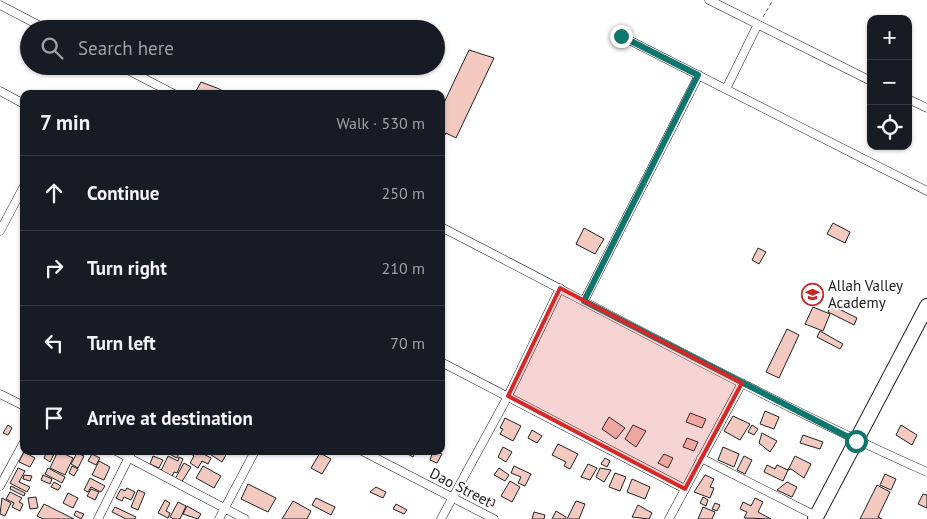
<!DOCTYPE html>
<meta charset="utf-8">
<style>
:root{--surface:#171b24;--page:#20242c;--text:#f1f3f6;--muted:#9ea1a6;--line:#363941}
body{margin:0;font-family:"PT Sans",sans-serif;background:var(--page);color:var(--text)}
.controls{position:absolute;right:15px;top:15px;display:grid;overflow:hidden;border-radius:10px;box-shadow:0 1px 4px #0004}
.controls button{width:45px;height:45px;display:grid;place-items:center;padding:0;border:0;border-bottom:1px solid var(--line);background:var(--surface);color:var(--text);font:25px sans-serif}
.stop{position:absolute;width:15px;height:15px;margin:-11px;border:4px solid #0f766e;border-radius:50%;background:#fff}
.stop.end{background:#0f766e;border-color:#fff;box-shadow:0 1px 5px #0008}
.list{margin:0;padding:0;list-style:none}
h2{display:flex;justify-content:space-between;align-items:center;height:65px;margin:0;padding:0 20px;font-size:21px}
h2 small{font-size:16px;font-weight:400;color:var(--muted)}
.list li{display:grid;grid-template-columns:32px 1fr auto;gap:15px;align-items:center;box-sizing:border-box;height:75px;padding:0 20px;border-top:1px solid var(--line)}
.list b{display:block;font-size:19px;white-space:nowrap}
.list em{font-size:16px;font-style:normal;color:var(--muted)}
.icon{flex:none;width:28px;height:28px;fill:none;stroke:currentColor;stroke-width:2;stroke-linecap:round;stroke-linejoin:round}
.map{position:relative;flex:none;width:927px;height:519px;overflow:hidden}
.search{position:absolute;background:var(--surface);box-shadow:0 1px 4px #0004;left:20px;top:20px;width:425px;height:55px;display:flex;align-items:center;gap:12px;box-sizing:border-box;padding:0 18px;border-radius:28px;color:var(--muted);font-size:19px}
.panel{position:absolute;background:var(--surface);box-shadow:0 1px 4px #0004;left:20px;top:90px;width:425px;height:365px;border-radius:10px}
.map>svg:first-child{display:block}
.building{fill:#f3c9c0;stroke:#222}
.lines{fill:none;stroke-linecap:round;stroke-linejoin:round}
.street-casing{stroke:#222;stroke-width:9}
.highway-casing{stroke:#222;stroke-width:16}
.path{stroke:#646464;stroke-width:1;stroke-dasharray:4 2.5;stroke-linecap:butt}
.street{stroke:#fff;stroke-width:8}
.highway{stroke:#fff;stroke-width:14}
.route{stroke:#0f766e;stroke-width:6}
.marked{fill:#d62828;fill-opacity:0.2;stroke:#d62828;stroke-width:4;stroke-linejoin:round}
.labels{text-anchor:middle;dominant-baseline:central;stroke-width:4;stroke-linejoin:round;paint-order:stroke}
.poi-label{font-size:15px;fill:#222;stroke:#fff;text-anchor:start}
.street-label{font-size:15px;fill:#222;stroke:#fff}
</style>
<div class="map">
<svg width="927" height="519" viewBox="0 0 927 519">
<rect width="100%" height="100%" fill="#fff"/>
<!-- building -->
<path class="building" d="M469,50L494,58L456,138L446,133L442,139L441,109Z
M201,82L217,88L225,92L224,94H201L196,91Z
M833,223L850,232L845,243L827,234Z
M584,228L604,239L595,254L576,244Z
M758,248L766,252L759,264L752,260Z
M831,305L857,318L854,325L828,312Z
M813,307L830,314L823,331L805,324Z
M787,329L799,335L779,378L766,372Z
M820,331L843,344L840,349L817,337Z
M765,411L779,417L774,429L760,424Z
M690,413L706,419L702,428L686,422Z
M733,416L750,424L740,440L724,431Z
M609,417L625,428L616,439L602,429Z
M505,418L521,426L513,441L500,434L503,429L500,428Z
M8,425L12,428L8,435L3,433Z
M633,425L646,431L636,447L625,439Z
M752,425L758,429L754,435L748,432Z
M901,425L917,435L912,445L896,435Z
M532,430L542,436L537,443L528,438Z
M762,433L777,441L770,452L759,443Z
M803,435L823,442L820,449L800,443Z
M687,438L698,442L694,451L683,447Z
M558,444L578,454L570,469L564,466L566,462L552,455Z
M503,447L512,452L506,462L498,457Z
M723,447L739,454L734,467L718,460Z
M47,451L55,452L50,462L44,458Z
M58,451L73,458L65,475L50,468Z
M172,451H180L177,458L171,455Z
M193,451H198L211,458L208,464L202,461L198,468L190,463L194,456L191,454Z
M205,451H228L222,462Z
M402,451H416L413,457Z
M433,451L442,454L437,463L430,460Z
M24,452L35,458L30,467L19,462Z
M77,453L84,456L78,468L71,464Z
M320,453L331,459L322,474L311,468Z
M92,454L100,458L96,465L88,461Z
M664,454L673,458L668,468L658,463Z
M153,456L163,460L159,468L150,464Z
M168,456L178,461L179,457L183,459L177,473L174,472L171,479L160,473Z
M744,456L752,460L745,474L737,470Z
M795,456L811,464L804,478L791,469L788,470Z
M605,458L610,461L607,467L601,464Z
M99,461L110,467L104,480L92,475Z
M184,463L191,467L181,483L175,479Z
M588,464L597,468L590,480L581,477Z
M767,465L775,469L777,465L788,470L783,481L764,472Z
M72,466L78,469L74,476L69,473Z
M203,466L221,476L214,488L196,478Z
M514,466L531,474L525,486L518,483L521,477L511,473Z
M18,468L25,471L19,482L30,487L27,492L10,483Z
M48,468L65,477L62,483L45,474Z
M499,468L509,475L505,481L494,475Z
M600,468L611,470L604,482L596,477Z
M615,473L626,477L620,491L609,487Z
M885,474L896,479L891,490L880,485Z
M24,475L32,476L30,481L23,479Z
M43,475L52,479L50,484L41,480Z
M705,475L714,479L710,487L714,488L710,498L694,492Z
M90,478L105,486L101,492L91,487L88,492L84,490Z
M632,479L650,487L645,499L627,492Z
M510,481L520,487L512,502L501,496Z
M54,482L61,486L58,490L51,487Z
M787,482L797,487L792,497L777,490Z
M248,484L276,498L268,512L241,499Z
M877,485L890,492L878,517L882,519H860Z
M11,486L25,493L24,496L10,489Z
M376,487L386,492L383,498L370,492Z
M127,488L135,492L131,500L124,497L122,501L116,498L121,489L125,491Z
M91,489L99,492L95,500L87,496Z
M138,490L145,493L138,510L131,507Z
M10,492L22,498L19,502L23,504L20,511L12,507L14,503L6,499Z
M68,493L78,498L73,508L63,503Z
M923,494L927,495V508L918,504Z
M36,497L38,508L30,509L28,498Z
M703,497L708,500L706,506L700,503Z
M2,498L11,503L5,516L0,514Z
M316,498L335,507L331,515L312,505Z
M490,498L495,500L493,506L488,504Z
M755,498L763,502L758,512L771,519L744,518L747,512L740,509L743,502L751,506Z
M165,500L170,503L166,511L170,513L168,518L158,513Z
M293,501L311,511L307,519H282Z
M576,501L585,504L579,519H567Z
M178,502L186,506L180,519H174L170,517Z
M715,503L720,505L717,511L712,509Z
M44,504L74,519H43L37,516Z
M396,504L407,510L404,514L393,509Z
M638,505L652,513L649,519L632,517Z
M187,506L201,514L198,519L183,514Z
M115,507L136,517L135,519H126L112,512Z
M703,507L715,512L712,519H698Z
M76,511L84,514L81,519L74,515Z
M556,511L566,517L565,519H552Z
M534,512L545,515L544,519H532Z"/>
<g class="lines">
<defs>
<path id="street" d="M709,0L871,81
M0,5L46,29
M621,36L927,191
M120,66L174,94
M726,89L757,26
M0,91L24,104
M908,99L927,108
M441,227C603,310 761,398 927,472
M0,231L24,186
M584,301L699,75
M441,362L685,489
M0,394L24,406
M116,451L245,519
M362,451L494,519
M701,458L818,517
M0,486L24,442
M98,519L132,451
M219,519L255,451
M441,519L508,396L560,288
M669,519L742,383"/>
<path id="highway" d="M815,519L927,306"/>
</defs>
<!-- street casing -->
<use href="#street" class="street-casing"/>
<!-- highway casing -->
<use href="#highway" class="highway-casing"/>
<!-- path -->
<path class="path" d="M763,17L773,0"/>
<!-- street -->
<use href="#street" class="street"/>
<!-- highway -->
<use href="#highway" class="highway"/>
</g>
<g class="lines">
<!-- route -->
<path class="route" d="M621,36L698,75L584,301L856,441"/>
</g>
<!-- marked area -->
<path class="marked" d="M560,288L742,383L685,489L508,396Z"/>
<!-- icons -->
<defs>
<symbol id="school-ring" viewBox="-11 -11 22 22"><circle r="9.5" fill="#fff" stroke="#c62828" stroke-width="1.5"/><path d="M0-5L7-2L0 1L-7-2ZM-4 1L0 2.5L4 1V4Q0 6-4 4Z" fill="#c62828"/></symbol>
</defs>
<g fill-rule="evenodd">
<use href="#school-ring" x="800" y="282" width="25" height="25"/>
</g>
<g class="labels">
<!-- poi labels -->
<g class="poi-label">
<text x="828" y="285">Allah Valley<tspan x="828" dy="17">Academy</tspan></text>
</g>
<!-- street labels -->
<g class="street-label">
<text transform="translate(461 487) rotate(27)">Dao Street</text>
</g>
</g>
</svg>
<div class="controls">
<button>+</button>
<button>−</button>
<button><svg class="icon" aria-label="locate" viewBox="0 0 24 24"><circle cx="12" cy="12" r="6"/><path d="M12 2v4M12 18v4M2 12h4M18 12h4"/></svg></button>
</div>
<div class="stop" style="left:856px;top:441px"></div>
<div class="stop end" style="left:621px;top:36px"></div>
<div class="search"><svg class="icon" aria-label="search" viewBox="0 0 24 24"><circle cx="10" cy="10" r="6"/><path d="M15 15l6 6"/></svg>Search here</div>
<section class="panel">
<h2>7 min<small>Walk · 530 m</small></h2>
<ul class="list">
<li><svg class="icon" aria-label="ahead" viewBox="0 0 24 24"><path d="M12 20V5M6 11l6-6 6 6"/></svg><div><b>Continue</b></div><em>250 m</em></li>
<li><svg class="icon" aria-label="right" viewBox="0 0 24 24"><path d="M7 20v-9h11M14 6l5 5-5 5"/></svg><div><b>Turn right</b></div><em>210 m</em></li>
<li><svg class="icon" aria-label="left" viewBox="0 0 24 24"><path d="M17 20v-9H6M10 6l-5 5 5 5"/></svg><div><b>Turn left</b></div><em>70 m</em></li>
<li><svg class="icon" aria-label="arrive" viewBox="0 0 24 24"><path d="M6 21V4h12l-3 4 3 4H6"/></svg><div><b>Arrive at destination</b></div></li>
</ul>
</section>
</div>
